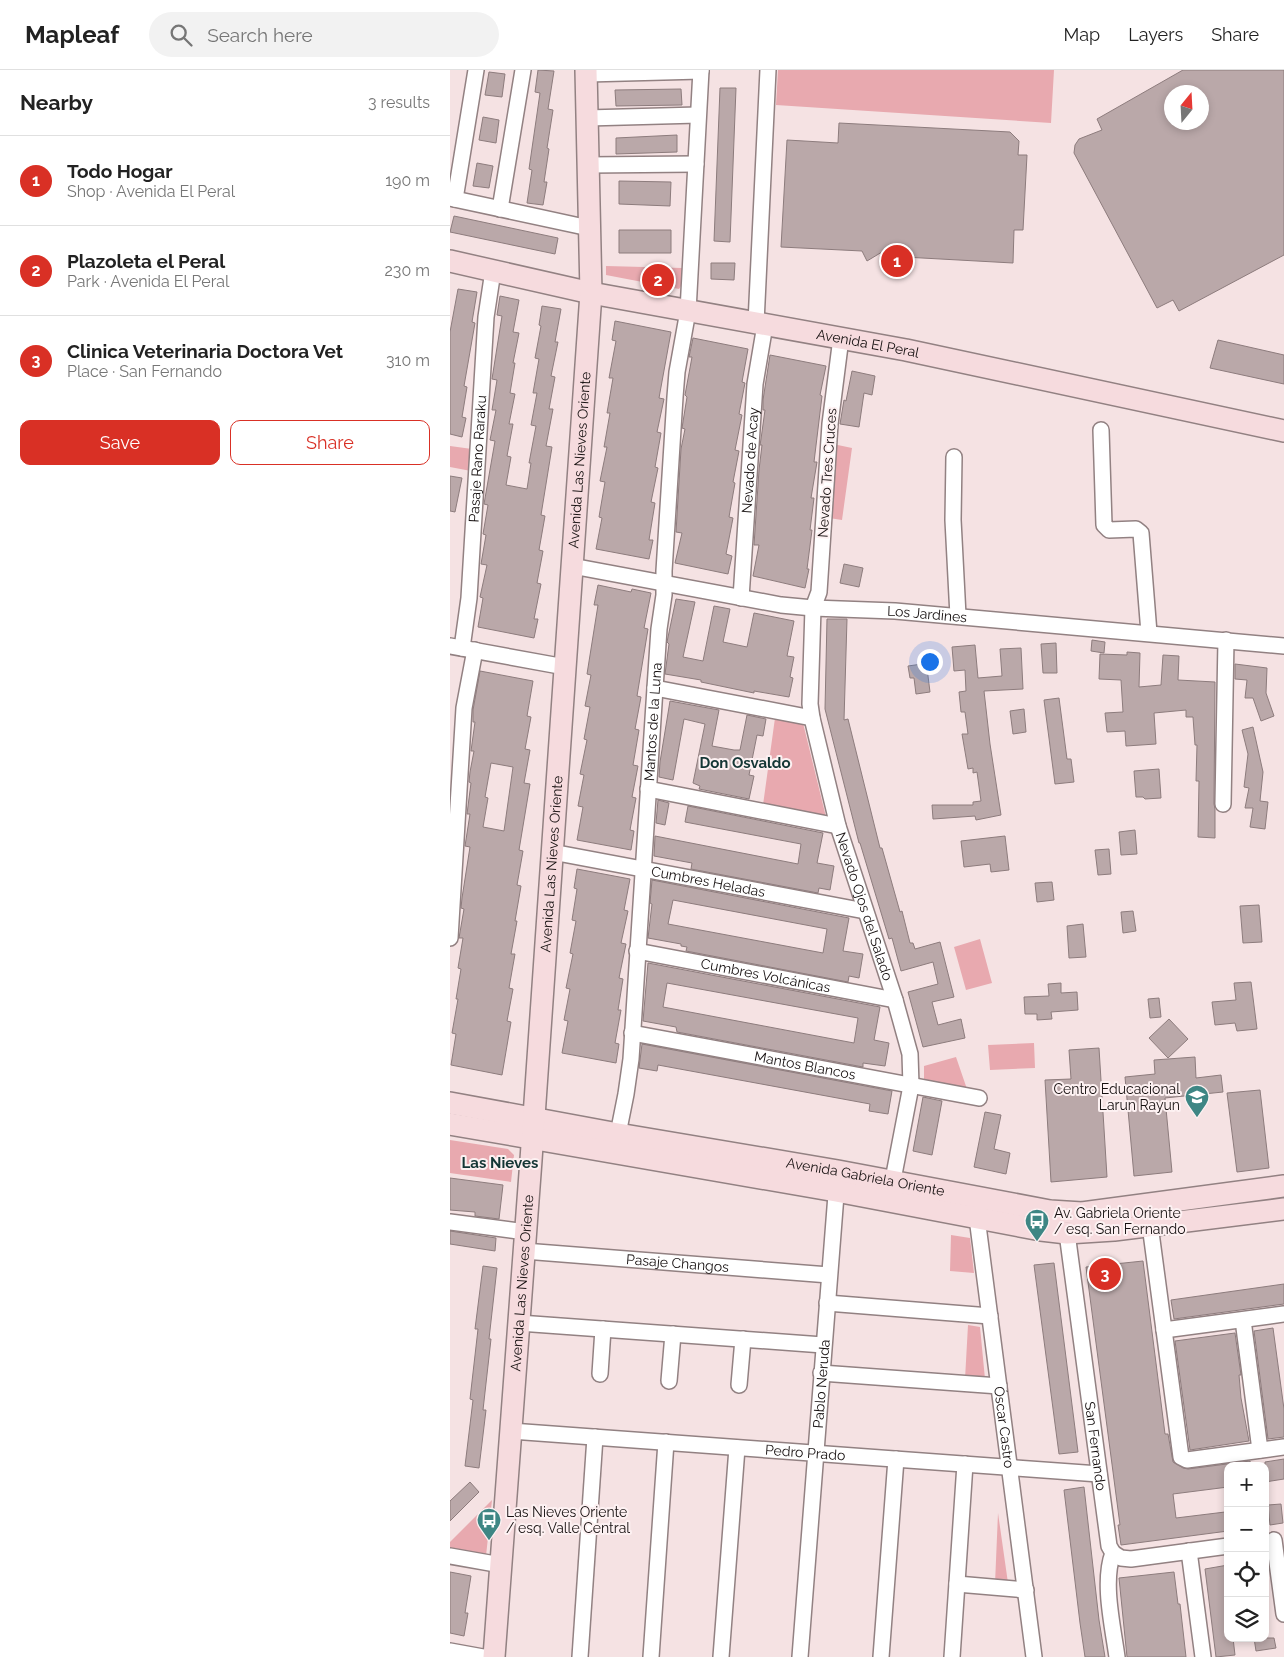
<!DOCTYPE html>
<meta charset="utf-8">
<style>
:root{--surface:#fff;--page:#f2f2f2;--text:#222;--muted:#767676;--line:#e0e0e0;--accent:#d93025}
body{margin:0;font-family:Raleway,sans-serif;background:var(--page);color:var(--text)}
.controls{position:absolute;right:15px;bottom:15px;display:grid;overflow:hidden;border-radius:10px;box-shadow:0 2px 8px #0003}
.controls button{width:45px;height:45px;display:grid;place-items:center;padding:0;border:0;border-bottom:1px solid var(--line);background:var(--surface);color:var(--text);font:25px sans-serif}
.compass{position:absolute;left:714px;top:15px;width:45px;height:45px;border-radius:50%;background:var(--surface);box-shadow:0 2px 8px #0003;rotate:18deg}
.you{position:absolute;left:479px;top:591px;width:18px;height:18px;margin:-12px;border:4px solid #fff;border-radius:50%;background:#1a73e8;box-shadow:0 0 0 8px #1a73e833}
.badge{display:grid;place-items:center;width:32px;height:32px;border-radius:50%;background:var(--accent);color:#fff;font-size:16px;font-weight:700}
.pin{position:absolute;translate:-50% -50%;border:2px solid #fff;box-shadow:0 1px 5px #0006}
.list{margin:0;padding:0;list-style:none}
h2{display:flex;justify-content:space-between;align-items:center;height:65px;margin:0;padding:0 20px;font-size:21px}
h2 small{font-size:16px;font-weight:400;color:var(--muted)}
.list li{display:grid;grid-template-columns:32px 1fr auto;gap:15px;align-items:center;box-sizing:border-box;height:90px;padding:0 20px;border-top:1px solid var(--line)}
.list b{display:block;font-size:19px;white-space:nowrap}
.list p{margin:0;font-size:16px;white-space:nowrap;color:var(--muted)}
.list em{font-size:16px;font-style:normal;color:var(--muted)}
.actions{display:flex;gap:10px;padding:15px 20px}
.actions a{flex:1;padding:11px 0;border:1px solid var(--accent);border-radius:10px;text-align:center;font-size:18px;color:var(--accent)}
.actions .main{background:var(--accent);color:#fff}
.icon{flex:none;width:28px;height:28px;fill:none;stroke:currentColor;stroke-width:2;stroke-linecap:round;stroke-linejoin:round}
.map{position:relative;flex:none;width:834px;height:1587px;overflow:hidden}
header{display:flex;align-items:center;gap:30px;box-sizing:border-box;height:70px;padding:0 25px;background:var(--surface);border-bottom:1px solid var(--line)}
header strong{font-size:24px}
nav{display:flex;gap:28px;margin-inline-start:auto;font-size:18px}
.search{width:350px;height:45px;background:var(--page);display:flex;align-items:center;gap:12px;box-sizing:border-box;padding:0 18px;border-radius:28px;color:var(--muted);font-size:19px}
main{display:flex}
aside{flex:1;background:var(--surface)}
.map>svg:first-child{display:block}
.green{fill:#e8a9af}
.building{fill:#baa8a9;stroke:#8d7c7d;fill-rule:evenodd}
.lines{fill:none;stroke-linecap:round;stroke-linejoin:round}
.street-casing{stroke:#928182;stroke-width:18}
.secondary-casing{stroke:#928182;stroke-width:24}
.street{stroke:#fff;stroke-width:15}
.secondary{stroke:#f6dbde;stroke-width:21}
.labels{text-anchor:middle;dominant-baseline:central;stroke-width:4;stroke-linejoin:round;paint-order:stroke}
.street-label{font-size:14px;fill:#161010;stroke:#fdf1f2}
.poi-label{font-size:14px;fill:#161010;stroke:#fdf1f2;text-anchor:start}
.neighbourhood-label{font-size:15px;font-weight:bold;fill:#143635;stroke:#fdf1f2}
</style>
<header>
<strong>Mapleaf</strong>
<div class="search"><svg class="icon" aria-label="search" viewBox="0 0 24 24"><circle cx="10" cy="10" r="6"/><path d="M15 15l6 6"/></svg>Search here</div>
<nav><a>Map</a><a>Layers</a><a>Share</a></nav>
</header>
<main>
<aside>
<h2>Nearby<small>3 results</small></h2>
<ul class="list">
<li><span class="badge">1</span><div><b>Todo Hogar</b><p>Shop · Avenida El Peral</p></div><em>190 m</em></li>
<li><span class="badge">2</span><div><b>Plazoleta el Peral</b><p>Park · Avenida El Peral</p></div><em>230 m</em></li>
<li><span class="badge">3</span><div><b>Clinica Veterinaria Doctora Vet</b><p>Place · San Fernando</p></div><em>310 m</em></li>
</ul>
<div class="actions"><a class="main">Save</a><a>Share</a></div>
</aside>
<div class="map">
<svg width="834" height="1587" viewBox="0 0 834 1587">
<rect width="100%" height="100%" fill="#f5e2e3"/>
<!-- green -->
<path class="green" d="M328,0H604L601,53L326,35Z
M156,196L232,198L231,216L229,219L156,205Z
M383,374L402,378L392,450L379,448Z
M0,376L22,379L21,401L0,397Z
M325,648L353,653L376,747L313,735Z
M530,869L542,913L516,920L504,877Z
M584,973L585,998L540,1000L538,975Z
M506,987L518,1022L474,1014V996Z
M0,1070L58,1079L64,1085L61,1112L0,1103Z
M501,1165L520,1168L524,1203L500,1201Z
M518,1255L530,1257L535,1309H515Z
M42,1430L36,1486L0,1480V1472Z
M548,1443L558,1513L545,1514Z"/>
<!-- building -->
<path class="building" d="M88,0L104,1L98,39L103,40L97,78L99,79L94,112H97L93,135L77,133L82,100L79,99L90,23L85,22Z
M733,0H834V185L729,241L723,230L707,238L624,83L625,75L629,69L652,60L647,49ZM722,22H752V52H722Z
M39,2L55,4L52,27L35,25Z
M270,18H286L280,172L264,171Z
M231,19L232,35L166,36L165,20Z
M33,47L49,50L46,73L29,70Z
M389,53L560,62L569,71L568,85H577L573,160H564L563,193L454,187L447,178L432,182L417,191L412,181L331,177L337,70L388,73Z
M227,65V82L166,84V68Z
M27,93L43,96L39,118L23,116Z
M169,111L221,112L220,136L169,134Z
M4,146L108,168L105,184L0,162Z
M169,160H221V183H169Z
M261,193H285L284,210L261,209Z
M8,219L27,222L22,252L25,253L14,316L17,317L12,347L16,348L12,367L0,364V262Z
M50,226L69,230L63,262L69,263L63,293H65L60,323L65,324L59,354H63L57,386L61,387L56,415L77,419L81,393H79L86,356L81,355L87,323H83L89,289L85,288L91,256L89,255L92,236L111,239L105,272H108L101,306L105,307L99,339H103L96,376L102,377L91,445L95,446L89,480L93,481L87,513L91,514L84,549H88L84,568L28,557L33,528L30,527L37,495L31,494L36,465L33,464L38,435L34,434L45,371L40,370L46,340H42L47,310L42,309L52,246L47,245Z
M165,251L221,262L209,328L214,329L207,362L211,363L205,397L208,398L201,432L205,433L199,470H203L199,489L146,479L152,448L149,447L155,412L150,411L157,377H154L160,343H157L163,308H159L166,271L162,270Z
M243,268L298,279L292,312L295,313L289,344L292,345L285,380L289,381L283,412L285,413L279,447L283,448L276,484L282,486L278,504L225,493L232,463L226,462L231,379L235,359L232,358L237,327L235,325L242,287H239Z
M768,270L834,285V314L760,298Z
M320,285L376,296L370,325L372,326L364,392H367L361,428H364L360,460H362L357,499H359L355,518L303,506L309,475H304L309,400L312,375H310L311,369L315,340H313V330Z
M402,301L425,306L422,325L414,323L409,357L390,354L394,330L396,331Z
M0,406L12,408L5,442L0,441Z
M394,494L413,498L409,517L390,513Z
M148,515L181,522L182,519L201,523L194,558L198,559L187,626L191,627L185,659L189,660L183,695L188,696L182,727L186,728L180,760L184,761L181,780L127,770L133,737L128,736L134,705L130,704L137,670L134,669L140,637L135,636L141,605L137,604L148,535H144Z
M226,529L245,532L233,587L253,591L264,536L280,539L273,572L297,577L304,543L344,551L337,586L344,587L340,607L343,608L339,627L304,621V623L251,612V610L215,604L219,574L217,572Z
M377,549H397L394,650L398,649L430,778H432L450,842L452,841L460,873H463L465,879L490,872L504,927L482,932L488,955L511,949L515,968L473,977L458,922L488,914L483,892L451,901L442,868L439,869L410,773H409L375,639Z
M642,570L655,572L654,583L641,581Z
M606,573L607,603H593L591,574Z
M525,575L528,608L552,606L550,579L571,578L573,619L534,621L540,674L551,745L526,750L525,746L483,749L482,735H523V732L531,731L527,702L523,703V698L518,699L512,664H518L515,642H511L509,622L516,621L515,600L504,601L502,577Z
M677,582L690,583L689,617L711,615L713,585L729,586L728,610L765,612L764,734L765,739V768L748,767L749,711H746L747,675H745L743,647H736V640L704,643L706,674L676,676L675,661L657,662L655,643L673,642L671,610L649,609L650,584L677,585Z
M472,594L473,599L477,598L480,622L466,624L464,608H460L458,596Z
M785,594L817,598L816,623L824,646L811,651L803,628H795L797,610L785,609Z
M30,601L83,611L77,646L81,647L75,679L80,680L74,713L80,714L69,780L73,781L67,815L71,816L65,851H67L61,884H65L59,918L63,919L57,951L61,952L52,1005L1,995L6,964L2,963L8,929H6L11,899L8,898L13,868H9L14,839L11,838L12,828L20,777L15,776L20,744H17L21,713L19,712L20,702L24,681H21L25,652H23V640ZM41,693L63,697L54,761L33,757L38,728L35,727Z
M609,628L617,689H621L624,712L605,714L594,630Z
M220,631L269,640L262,676L284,680H290L297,645L316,649L313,666L307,665L299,705L304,706L299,729L249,719L250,716L243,713L255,654L234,649L223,710L209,707L210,692Z
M574,639L576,662L563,664L560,641Z
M803,657L813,702L810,731L818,732L815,759L800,757L803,738H795L799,718L794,717L798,684L792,660Z
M709,699L711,728L695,729L693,727H686L684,701Z
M208,730L219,733L215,755L206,753Z
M238,736L373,763L367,793L384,796L380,820L369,818L368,823L241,799L242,793L204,786L205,766L348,794L351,774L235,752Z
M685,760L687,784L671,785L669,762Z
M555,766L559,800L541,802L540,794L514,797L511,771Z
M659,779L661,804L648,805L645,780Z
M127,799L180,809L174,840L178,841L171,873L176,874L169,908L173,909L168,940H171L165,973L169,974L166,993L112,983L118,951L114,950L120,919L116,918L123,884L120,883L126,851L122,850L127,819L124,818Z
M202,810L399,848L393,881L413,884L409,908L399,906L398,912L236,881L237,877L231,876V874L198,868L202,834L200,833ZM223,830L377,859L373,883L218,854Z
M602,812L604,830L587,832L585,813Z
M809,835L812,872L793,873L790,836Z
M683,841L686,861L673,863L671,842Z
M633,854L636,887L619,888L617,856Z
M198,893L430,937L424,970L439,973L435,996L413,993V997L227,962L226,957L193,951ZM217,913L408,948L404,973L213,937Z
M801,912L807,959L787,961L785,953L765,955L762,932L786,930L784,913Z
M611,913V923L627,922L628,940L601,942L602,949L587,950V944H575L574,927L599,926L598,914Z
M709,928L711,947L700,948L698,929Z
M719,949L738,969L718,988L699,968Z
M192,974L442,1021L438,1044L419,1041L420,1034L208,995L207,1001L189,998Z
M649,978L657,1107L601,1112L595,1010L621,1009L619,980Z
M745,987L746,1008L771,1005L773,1022L715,1028L722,1102L684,1106L675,1007L705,1004L704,990Z
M810,1020L819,1098L787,1102L777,1023Z
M473,1027L492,1031L482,1085L463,1081Z
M535,1042L551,1045L544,1079L560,1083L556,1104L524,1097Z
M0,1108L53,1115L49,1149L25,1146V1142L0,1140Z
M0,1161L46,1168L45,1181L0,1174Z
M693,1191L715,1364H718L723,1392L733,1398L738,1399L800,1391L801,1396H778V1417L723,1424L726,1448L775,1442L778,1461L671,1475L668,1455H670L636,1197Z
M604,1193L628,1382L609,1384L584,1195Z
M33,1196L47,1198L39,1269H41L33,1340H36L29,1398L15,1396L23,1330L20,1329L28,1259H25Z
M834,1214V1234L724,1249L721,1230Z
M823,1258L834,1339V1367L818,1369L804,1261Z
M785,1263L791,1305H789L791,1328L799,1371L740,1380L725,1271Z
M834,1389V1409L815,1412V1392Z
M20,1412L29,1422L0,1451V1431Z
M634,1417L649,1550L655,1587H635L630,1553L614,1420Z
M831,1434L833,1453L820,1455L818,1435Z
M778,1495V1568H783L785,1585L766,1587L755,1499Z
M0,1502L21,1506L15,1543H18L14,1566L0,1563Z
M724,1502L728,1534H730L736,1587H677L669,1508Z
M804,1568H824L826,1578L806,1581Z"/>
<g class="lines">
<defs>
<g id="street">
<path d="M137,4L251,1"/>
<path d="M137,48L248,45"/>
<path d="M138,95L246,94"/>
<path d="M0,128L139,158"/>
<path d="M5,129L26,0"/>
<path d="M50,139L73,0"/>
<path d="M306,253L318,0"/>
<path id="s1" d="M391,268L380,354L369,522L363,538L360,634L362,648L388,756L445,930L460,984L461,1016L441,1120"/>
<path d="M651,360L654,455L659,460L686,459L691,463L699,563"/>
<path d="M504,387L503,450L508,546"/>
<path id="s2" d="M122,496L331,535L363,538L445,541L834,576"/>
<path id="s3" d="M291,528L305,314L315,255"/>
<path d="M0,576L115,597"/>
<path id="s4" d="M12,578L19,528L36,247L43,201"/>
<path d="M205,618L362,648"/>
<path d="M198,719L388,756"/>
<path d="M773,734L776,570"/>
<path id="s5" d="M102,782L415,841"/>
<path d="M0,868L14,638L25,580"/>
<path id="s6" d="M187,881L445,930"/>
<path id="s7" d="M182,963L529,1028"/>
<path id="s8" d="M168,1064L176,1024L181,989L205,618L209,559L214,525V501L225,327L227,302L238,241L251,0"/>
<path id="s9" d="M526,1140L584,1587"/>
<path d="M0,1152L76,1162"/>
<path d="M700,1155L731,1387L737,1390L834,1377"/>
<path id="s10" d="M617,1163L659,1476L663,1483C652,1512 663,1557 667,1587"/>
<path id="s11" d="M74,1181L379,1205"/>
<path d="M377,1233L540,1246"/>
<path d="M793,1250L810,1380"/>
<path d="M69,1253L373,1275"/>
<path d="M714,1260L834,1244"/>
<path d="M371,1303L549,1316"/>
<path d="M150,1304L153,1259"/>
<path d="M219,1311L223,1264"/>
<path d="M289,1315L293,1269"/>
<path id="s12" d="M61,1361L649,1404"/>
<path d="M824,1470L834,1544"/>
<path d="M739,1481L753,1587"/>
<path d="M663,1483L671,1488L681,1489L778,1476"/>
<path d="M0,1486L51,1495"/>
<path d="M507,1514L576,1520"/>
<path d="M0,1581L33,1587"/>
<path d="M130,1587L145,1367"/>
<path d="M201,1587L216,1372"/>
<path d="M271,1587L287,1378"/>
<path id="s13" d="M350,1587L387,1112"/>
<path d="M431,1587L446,1389"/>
<path d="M502,1587L515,1394"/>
</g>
<g id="secondary">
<path id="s14" d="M0,191L141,223L456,280L834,361"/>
<path id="s15" d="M0,1033L168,1064L388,1101L600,1141L632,1143L834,1116"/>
<path d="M0,1054L386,1121L591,1160L617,1163L664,1160L834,1139"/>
<path id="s16" d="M44,1587L81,1090L141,223L136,0"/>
</g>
</defs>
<!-- street casing -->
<use href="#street" class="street-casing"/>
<!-- secondary casing -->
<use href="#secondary" class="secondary-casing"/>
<!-- street -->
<use href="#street" class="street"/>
<!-- secondary -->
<use href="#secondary" class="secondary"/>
</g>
<!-- icons -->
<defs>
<symbol id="school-pin" viewBox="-11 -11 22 30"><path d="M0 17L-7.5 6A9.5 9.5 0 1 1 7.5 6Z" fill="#3e8684" stroke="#fdf1f2"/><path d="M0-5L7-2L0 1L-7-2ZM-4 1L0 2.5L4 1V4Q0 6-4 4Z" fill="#fff"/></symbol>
<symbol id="bus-pin" viewBox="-11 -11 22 30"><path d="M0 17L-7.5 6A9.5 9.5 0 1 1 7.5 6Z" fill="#3e8684" stroke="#fdf1f2"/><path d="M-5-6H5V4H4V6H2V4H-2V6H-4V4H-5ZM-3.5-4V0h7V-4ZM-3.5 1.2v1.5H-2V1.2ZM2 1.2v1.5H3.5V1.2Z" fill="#fff"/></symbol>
</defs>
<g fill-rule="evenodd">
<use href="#school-pin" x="733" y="1013" width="28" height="38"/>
<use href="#bus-pin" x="573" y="1137" width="28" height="38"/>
<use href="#bus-pin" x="25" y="1436" width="28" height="38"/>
</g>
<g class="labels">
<!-- street labels -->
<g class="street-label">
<text stroke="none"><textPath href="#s14" startOffset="426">Avenida El Peral</textPath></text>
<text stroke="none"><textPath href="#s4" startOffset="190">Pasaje Rano Raraku</textPath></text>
<text stroke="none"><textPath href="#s16" startOffset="1200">Avenida Las Nieves Oriente</textPath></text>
<text stroke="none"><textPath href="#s3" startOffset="138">Nevado de Acay</textPath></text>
<text transform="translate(377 403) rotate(-86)">Nevado Tres Cruces</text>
<text stroke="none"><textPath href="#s2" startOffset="359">Los Jardines</textPath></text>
<text stroke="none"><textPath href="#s8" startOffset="414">Mantos de la Luna</textPath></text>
<text stroke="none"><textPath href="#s16" startOffset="795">Avenida Las Nieves Oriente</textPath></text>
<text stroke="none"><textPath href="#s5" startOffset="159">Cumbres Heladas</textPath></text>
<text stroke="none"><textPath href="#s1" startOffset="578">Nevado Ojos del Salado</textPath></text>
<text stroke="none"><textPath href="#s6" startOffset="131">Cumbres Volcánicas</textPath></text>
<text stroke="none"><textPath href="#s7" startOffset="176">Mantos Blancos</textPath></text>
<text stroke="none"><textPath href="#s15" startOffset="422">Avenida Gabriela Oriente</textPath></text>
<text stroke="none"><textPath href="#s11" startOffset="154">Pasaje Changos</textPath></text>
<text stroke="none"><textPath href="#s16" startOffset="375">Avenida Las Nieves Oriente</textPath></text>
<text stroke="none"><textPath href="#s13" startOffset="274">Pablo Neruda</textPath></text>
<text stroke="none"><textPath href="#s9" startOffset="219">Óscar Castro</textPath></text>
<text stroke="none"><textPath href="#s10" startOffset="215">San Fernando</textPath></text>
<text stroke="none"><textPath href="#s12" startOffset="295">Pedro Prado</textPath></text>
</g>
<!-- poi labels -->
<g class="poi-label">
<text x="730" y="1019" text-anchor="end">Centro Educacional<tspan x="730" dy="16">Larun Rayun</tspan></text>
<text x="604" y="1143">Av. Gabriela Oriente<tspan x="604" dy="16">/ esq. San Fernando</tspan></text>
<text x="56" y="1442">Las Nieves Oriente<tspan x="56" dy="16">/ esq. Valle Central</tspan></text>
</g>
<!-- neighbourhood labels -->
<g class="neighbourhood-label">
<text x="295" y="693">Don Osvaldo</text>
<text x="50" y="1093">Las Nieves</text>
</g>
</g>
</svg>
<div class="controls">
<button>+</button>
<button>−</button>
<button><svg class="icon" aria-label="locate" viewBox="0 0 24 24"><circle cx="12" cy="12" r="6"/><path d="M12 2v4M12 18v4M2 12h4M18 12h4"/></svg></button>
<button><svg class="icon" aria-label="layers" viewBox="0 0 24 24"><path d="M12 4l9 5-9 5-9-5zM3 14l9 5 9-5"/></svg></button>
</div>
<svg class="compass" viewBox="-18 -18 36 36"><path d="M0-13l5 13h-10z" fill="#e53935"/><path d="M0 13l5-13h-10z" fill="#767676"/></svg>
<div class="you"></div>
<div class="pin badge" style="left:447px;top:191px">1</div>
<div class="pin badge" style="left:208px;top:210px">2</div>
<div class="pin badge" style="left:655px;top:1204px">3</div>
</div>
</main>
